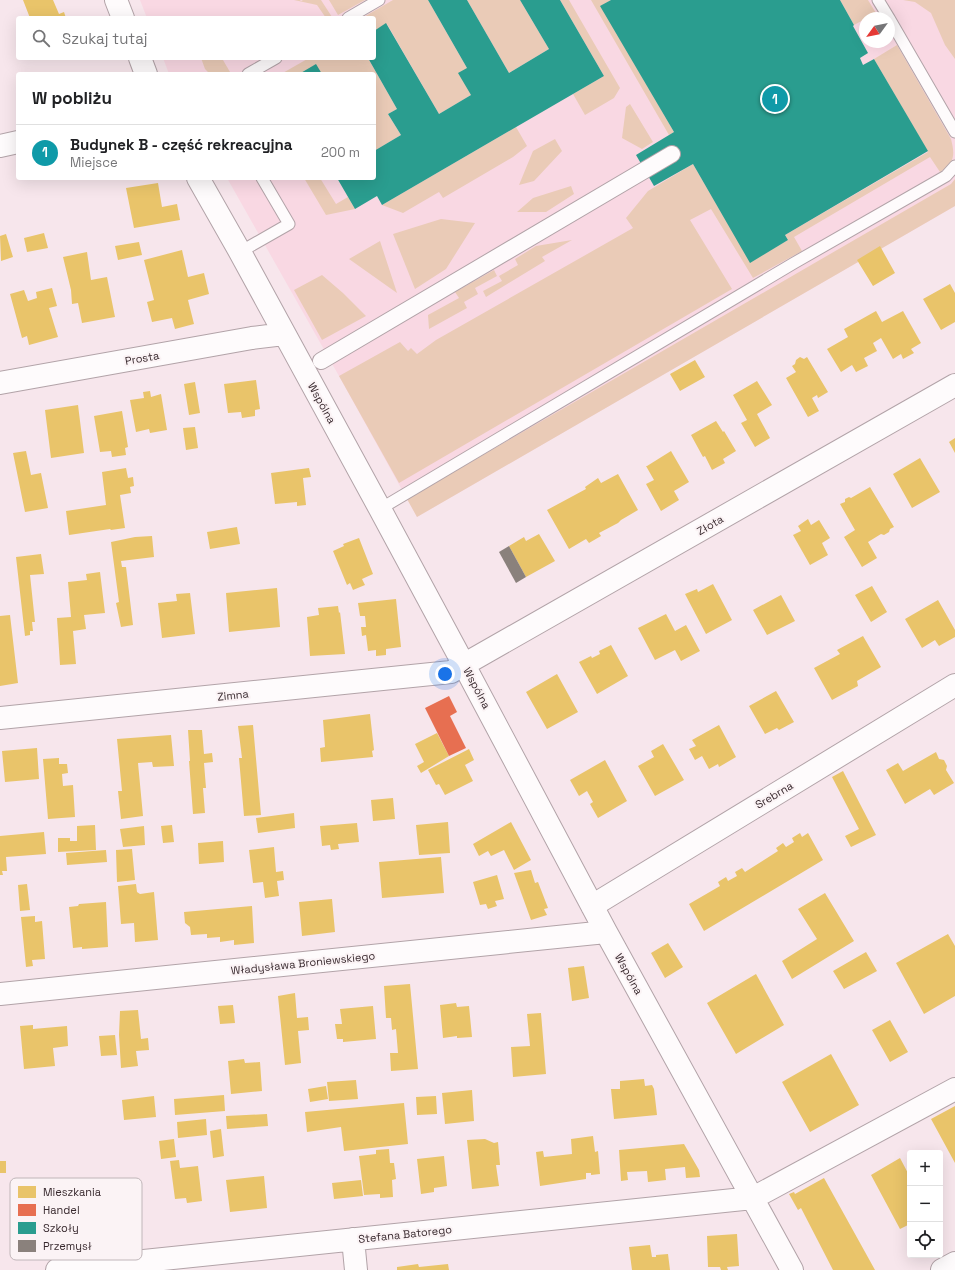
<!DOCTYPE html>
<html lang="pl">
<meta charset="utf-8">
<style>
:root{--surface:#fff;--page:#f6f6f6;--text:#202124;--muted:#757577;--line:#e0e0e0;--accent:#0f766e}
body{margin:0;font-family:"Space Grotesk",sans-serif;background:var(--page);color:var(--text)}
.controls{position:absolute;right:12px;bottom:12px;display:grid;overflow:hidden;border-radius:4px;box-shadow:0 4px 16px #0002}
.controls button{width:36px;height:36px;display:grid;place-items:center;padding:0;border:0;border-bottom:1px solid var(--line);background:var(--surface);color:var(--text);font:20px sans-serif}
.compass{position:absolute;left:859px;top:12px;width:36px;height:36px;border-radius:50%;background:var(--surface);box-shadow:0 4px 16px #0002;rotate:237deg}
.you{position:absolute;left:445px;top:674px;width:14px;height:14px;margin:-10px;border:3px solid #fff;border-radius:50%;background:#1a73e8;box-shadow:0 0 0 6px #1a73e833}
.badge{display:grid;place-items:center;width:26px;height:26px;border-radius:50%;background:var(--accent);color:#fff;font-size:13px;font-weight:700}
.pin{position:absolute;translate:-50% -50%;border:2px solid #fff;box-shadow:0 1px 4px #0006}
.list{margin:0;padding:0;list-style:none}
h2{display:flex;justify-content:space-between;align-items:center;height:52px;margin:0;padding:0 16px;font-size:17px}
h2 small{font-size:13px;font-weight:400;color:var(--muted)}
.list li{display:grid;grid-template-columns:26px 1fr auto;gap:12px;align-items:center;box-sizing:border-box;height:56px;padding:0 16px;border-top:1px solid var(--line)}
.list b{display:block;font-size:15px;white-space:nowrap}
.list p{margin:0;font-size:13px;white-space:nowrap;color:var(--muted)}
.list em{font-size:13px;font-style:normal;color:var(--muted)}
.icon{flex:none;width:22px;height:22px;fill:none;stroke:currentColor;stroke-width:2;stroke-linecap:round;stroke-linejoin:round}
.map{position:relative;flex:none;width:955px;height:1270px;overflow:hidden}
.search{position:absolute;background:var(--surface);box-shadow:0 4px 16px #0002;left:16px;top:16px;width:360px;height:44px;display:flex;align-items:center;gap:10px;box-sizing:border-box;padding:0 14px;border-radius:4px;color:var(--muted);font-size:15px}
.panel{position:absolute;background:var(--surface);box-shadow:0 4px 16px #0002;left:16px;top:72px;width:360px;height:108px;border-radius:4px}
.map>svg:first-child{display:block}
.built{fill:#f9d8e3;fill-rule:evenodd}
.green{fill:#eacbb7}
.homes{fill:#e9c46a}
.shops{fill:#e76f51}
.schools{fill:#2a9d8f}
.industry{fill:#8a817c}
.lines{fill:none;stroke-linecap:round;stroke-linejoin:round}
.service-casing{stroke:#b2a3a8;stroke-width:13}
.pedestrian-casing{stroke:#b2a3a8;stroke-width:18}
.minor-casing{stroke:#b2a3a8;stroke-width:24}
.service{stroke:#fefbfc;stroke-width:11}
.pedestrian{stroke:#fefbfc;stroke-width:16}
.minor{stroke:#fefbfc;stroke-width:22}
.labels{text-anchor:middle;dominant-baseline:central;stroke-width:4;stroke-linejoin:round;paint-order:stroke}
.street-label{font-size:11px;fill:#38292e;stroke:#fbf3f5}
.key{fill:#fbf3f5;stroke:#c0b6b9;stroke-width:1}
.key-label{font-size:11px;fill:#38292e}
</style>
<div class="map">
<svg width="955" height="1270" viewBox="0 0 955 1270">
<rect width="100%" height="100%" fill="#f7e6ec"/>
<!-- built -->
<path class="built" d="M140,0H955V206L417,517L339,376L227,178H374V74H169L163,58H374V18H147ZM865,18H889V42H865Z"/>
<!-- green -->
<path class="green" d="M294,0H300L301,1L303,0H321L332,17L326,18L317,5Z
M329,0H365L338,15Z
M393,0H428L467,68L471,95L439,114L387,24L374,31V18H362Z
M467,0H520L549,49L509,73Z
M560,0H569L620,88L614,98L585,115L573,94L604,76Z
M591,0H611L601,6L674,132L669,135Z
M840,0H868L876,13L854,25Z
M903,0H955V59L945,45L931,13L915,2Z
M897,45L951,139C955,155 955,162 940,172L930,157L794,237L802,251L753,278L711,209L690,220L732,289L399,483L339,376L400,342L408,351L411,348L417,354L436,340L633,228L626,218L648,191L693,164L750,262L788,240L785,235L928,152L874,59Z
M201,58H226L223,60L230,72V74H210L205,69Z
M309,58H368L397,109L388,114L401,135L374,151V74H281Z
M630,104L653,142L642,149L622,138L626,107Z
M516,127L527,146L513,157L443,198L439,192L403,213L382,205Z
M555,139L562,151L534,181L519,185L533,151Z
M304,178H320L336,204L348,197L355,209L326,215Z
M955,179V206L417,517L407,499L951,184Z
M571,186L574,194L546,212H517L533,198Z
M441,219L475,223L446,269L415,289L393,234Z
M572,240L542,257L545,261L486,297L483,291L502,281L499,276L518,265L515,259L536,246Z
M380,241L397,293L349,259Z
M494,270L497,276L475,288L478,294L464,302L467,308L429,329L428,315L459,298L455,292Z
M322,275L343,293L366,316L322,340L294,290Z"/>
<!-- homes -->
<path class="homes" d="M23,0H53L59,14L64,12L66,18H30Z
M158,183L162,207L177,204L180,220L134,228L126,188Z
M44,233L48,248L27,252L24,238Z
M6,234L13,257L1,261L0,236Z
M139,242L142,255L118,260L115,246Z
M880,246L895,273L873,286L857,260Z
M182,250L188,277L204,273L209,294L188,300L194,324L175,329L172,318L152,322L147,302L154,300L144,260Z
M87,252L91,280L107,277L115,317L82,323L78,303L72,304L71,290L63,257Z
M950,284L955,293V322L941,330L923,299Z
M52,288L57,306L49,308L58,337L29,345L27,336L22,338L10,294L24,290L28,301L37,298L36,292Z
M876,311L882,322L903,311L921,343L911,349L914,353L903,359L901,354L893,359L881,338L873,343L877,351L864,358L868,366L856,372L852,365L841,372L827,349L848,337L844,329Z
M800,357L804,359L807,357L828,392L818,398L817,395L812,398L819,411L808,417L786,378L796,372L792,366L795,364L796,360Z
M695,360L705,377L680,391L670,374Z
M256,380L260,409L255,410V416L242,418L241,412L228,413L224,384Z
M757,381L772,405L757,414L770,438L755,447L741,423L747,420L733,395Z
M195,382L200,413L189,415L184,384Z
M150,391L151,397L161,394L167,430L150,433L149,429L136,432L130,400L144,398L143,392Z
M78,405L84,453L51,458L45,410Z
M122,411L128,447L125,448L126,455L112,457L111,451L100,452L94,416Z
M716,421L723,432L724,431L736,451L723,459L725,463L712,470L705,456L703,457L691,435Z
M195,427L198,448L186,450L183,428Z
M955,438V453L949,442Z
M26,451L31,475L41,473L48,508L25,512L13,453Z
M671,451L689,482L674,491L679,500L661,511L646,484L654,480L646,466H647Z
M920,458L940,492L912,508L893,474Z
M126,468L128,478L133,477L134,486L130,487L131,493L120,495L125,528L111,530L110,529L69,535L66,511L106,505L102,472Z
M309,468L311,477L303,478L306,505L297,506V502L275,504L271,473Z
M618,474L638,510L621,520L618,523L599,533L601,536L589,543L586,539L569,549L547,510L586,489L585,487L598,478L601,483Z
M870,487L894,527L890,529L889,532L884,535L881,534L868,542L877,558L862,567L844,537L855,530L840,504L845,502V499L849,497L851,498Z
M808,519L811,525L819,520L830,538L822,543L828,555L810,565L793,535L801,531L798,526Z
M237,527L240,544L210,549L207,532Z
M539,534L555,561L526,577L509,546L524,537L526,541Z
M152,536L154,557L121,561L122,567H126L133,625L121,627L116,603L119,602L111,542L135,537Z
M359,538L373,574L362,579L365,585L353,590L350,583L347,585L333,551L344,546L343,544Z
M41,554L44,574L30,575L35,622H32L33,631H30V635L25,636L16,557Z
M100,572L105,613L84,615L86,629L73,631L76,664L60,665L57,618L71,617L68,582L87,580L86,574Z
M713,584L732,620L706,634L685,594L697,589L698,592Z
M872,586L887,612L871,622L855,595Z
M277,588L280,627L229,632L226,593Z
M190,593L195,634L162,638L158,603L177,601L176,594Z
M781,595L795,621L767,635L753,610Z
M396,599L401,647L386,649V655L376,656V650L368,651L366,635L362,636L361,627H366L365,616H360L358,603Z
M938,600L955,630V637L939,646L935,640L922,648L905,619Z
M338,606L339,613L340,612L345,654L310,656L307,617L319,615L318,608Z
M666,614L675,631L686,625L700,651L681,661L675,650L655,660L638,628Z
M10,615L18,683L0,686V616Z
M863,636L881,667L857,681L858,686L832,700L814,668L840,654L837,650Z
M611,645L628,676L597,694L579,662L591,656L592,658L600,654L599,651Z
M557,674L578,712L547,729L526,692Z
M776,691L794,722L779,730L777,728L765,734L749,706Z
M370,714L374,750L372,751L373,757L321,762L320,748L325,747L323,720Z
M253,725L261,815L244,816L239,758H242L238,726Z
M719,725L736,757L719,767L718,764L709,769L702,756L695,760L689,749L696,746L692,740Z
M188,730H202L204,754L212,753L213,762L204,763L206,788H203L205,813L193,814L189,761H190Z
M437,733L449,756L421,773L417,766L424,762L415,744Z
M171,735L174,766L153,767L152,762L138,763L143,816L121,819L118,791H122L117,739Z
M663,744L684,780L655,796L638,766L654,757L651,751Z
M37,748L39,779L5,782L2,751Z
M469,749L474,760L465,765L473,781L445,795L439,784L436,785L428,770Z
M936,752L939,759L944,760L947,766L946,770L954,783L934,795L930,789L905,804L886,770L898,763L903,771Z
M59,758V764H67L68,773L62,774L63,786L73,785L75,817L48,819L43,759Z
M605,760L627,801L598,818L590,804L593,802L587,791L579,796L570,780Z
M843,771L876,835L851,847L845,836L859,829L832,777Z
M393,798L395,819L373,821L371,800Z
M294,813L295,828L258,833L256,818Z
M448,822L450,853L419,855L416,825Z
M511,822L531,860L514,870L504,850L491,856L488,851L479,856L473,844Z
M357,823L359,842L338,844L339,849L331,850L330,845L322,846L320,826Z
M95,825L96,850L58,852V838H70V841H77V826Z
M172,825L174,842L163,843L161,826Z
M144,826L145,845L123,847L120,829Z
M44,832L46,854L6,857L7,871H2L3,875H0V836Z
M800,833L802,837L808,833L823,860L704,931L689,904L720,886L718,882L726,877L728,881L737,876L735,872L742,868L745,872L778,851L776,848L783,843L786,847L794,842L792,838Z
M223,841L224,862L199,864L198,843Z
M274,847L276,872L283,871L284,880L277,881L279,896L265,898L263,882L253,883L249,850Z
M132,849L135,880L117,882L116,850Z
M106,850L107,862L67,865L66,853Z
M441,857L444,893L382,898L379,862Z
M531,870L535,883L538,882L548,908L544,909L547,915L531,920L514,873Z
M497,875L504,899L495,901L497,906L488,909L486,904L480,905L473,882Z
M27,884L30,910L20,911L18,885Z
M136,884L137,892L140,894L154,892L158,940L135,942L134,923L121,924L118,886Z
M825,893L854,941L792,979L782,961L817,939L798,909Z
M332,899L335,932L302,936L299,902Z
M106,902L108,947L82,949V947L73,948L69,907L78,906L79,904Z
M252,906L254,943L234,945V940L220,942V937L207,938V934L191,935L190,927L185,923L184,912Z
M35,916V922L42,921L45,959L32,960L33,966L26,967L21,917Z
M948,934L955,946V996L924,1014L896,963Z
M668,943L683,967L665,978L651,953Z
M866,952L877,971L844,989L833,971Z
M584,966L589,998L572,1001L568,968Z
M756,974L784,1025L736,1054L707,1003Z
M410,984L418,1069L391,1071L390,1053H398L396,1029L392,1030L391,1018H386L384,986Z
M295,993L297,1018L308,1017L309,1030L298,1031L301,1063L285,1065L278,996Z
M456,1003L457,1007L469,1006L472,1037L457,1038V1036L443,1038L440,1005Z
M233,1005L235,1023L220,1024L218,1006Z
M373,1006L376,1039L343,1042V1039H337L335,1024H342L340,1009Z
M138,1010L141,1039L148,1038L149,1050L136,1051L138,1066L121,1068L119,1035L120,1011Z
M541,1013L546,1074L513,1077L511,1047L530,1046L527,1014Z
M890,1020L908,1052L890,1062L872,1030Z
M33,1025V1029L67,1026L68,1046L53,1048L55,1066L24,1069L20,1026Z
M115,1035L117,1055L101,1056L99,1036Z
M831,1054L859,1105L810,1132L782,1082Z
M244,1059L245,1063L260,1062L262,1091L231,1094L228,1061Z
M644,1079L645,1086L652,1085L654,1089L657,1115L614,1119L611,1089H620V1081Z
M356,1080L358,1099L329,1101L327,1082Z
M326,1086L328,1099L310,1102L308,1089Z
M472,1090L474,1121L445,1124L442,1093Z
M224,1095L225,1111L175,1115L174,1099Z
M154,1096L156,1117L124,1120L122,1100Z
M436,1096L437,1114L417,1115L416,1097Z
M404,1103L408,1144L344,1151L341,1127L307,1132L305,1112Z
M955,1106V1163L931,1119Z
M267,1114L268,1126L227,1129L226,1116Z
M206,1119L207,1135L178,1138L177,1122Z
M221,1129L224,1156L213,1158L210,1131Z
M593,1136L595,1152L598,1151L600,1174L591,1175V1173H586V1179L540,1186L536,1152L543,1151L544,1157L572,1154L571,1139Z
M174,1139L176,1157L161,1159L159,1141Z
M485,1139L494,1143L498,1142L500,1165H496L499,1186L472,1189L467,1140Z
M684,1144L699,1170L700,1177L686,1178L685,1167L665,1169L666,1180L648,1182L647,1171L627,1172L628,1180L621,1181L619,1150Z
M389,1149L390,1163H394L396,1179L392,1180L393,1197L380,1198V1194L364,1195L359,1156L376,1154V1150Z
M444,1156L447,1186L434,1188V1192L421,1194L417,1159Z
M900,1158L910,1177V1224L900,1229L871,1175Z
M179,1160L180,1168L198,1166L202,1201L187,1203L186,1198L175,1199L170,1161Z
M0,1161H6V1173H0Z
M264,1176L267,1208L230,1212L226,1180Z
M824,1178L875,1270H833L801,1208L798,1210L789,1194L794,1192L795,1194Z
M361,1180L363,1196L334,1199L332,1183Z
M737,1234L739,1266L727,1267L728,1270H721L720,1267H708L707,1236Z
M650,1245L652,1257H656V1255L668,1254L670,1270H632L629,1247Z
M418,1264L419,1267L448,1264L449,1270H397V1267Z"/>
<!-- shops -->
<path class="shops" d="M449,696L457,712L450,716L466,748L449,756L425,708Z"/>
<!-- schools -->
<path class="schools" d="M428,0H467L509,73L549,49L520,0H560L604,76L382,205L377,196L355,209L337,178H374V151L401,135L388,114L397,109L368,58H374V31L386,23L439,114L471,95L458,73L467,68Z
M611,0H840L854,25L853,26L868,53L860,58L863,65L874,59L928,151L785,235L788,240L750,263L693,164L654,186L636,155L674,132L600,6Z
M316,64L322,74H299Z"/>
<!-- industry -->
<path class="industry" d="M509,546L526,577L516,583L499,552Z"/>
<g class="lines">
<defs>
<path id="service" d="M878,0L889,18
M348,18L379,0
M889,18L955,132
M248,74L276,58
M240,252L289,224L262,178
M380,509L794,263L946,176L955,166"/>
<path id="pedestrian" d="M321,361L672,154"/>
<path id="minor" d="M116,0L123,18
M140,58L146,74
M0,146L18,142
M198,178L240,252L380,509L464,665L606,932L792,1270
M0,383L252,338L284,334
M0,718L451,672L955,385
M592,906L955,685
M0,994L606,932
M353,1239L356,1270
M57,1270L753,1198L955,1089
M942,1270L955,1263"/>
</defs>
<!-- service casing -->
<use href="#service" class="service-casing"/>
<!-- pedestrian casing -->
<use href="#pedestrian" class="pedestrian-casing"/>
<!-- minor casing -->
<use href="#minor" class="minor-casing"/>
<!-- service -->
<use href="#service" class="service"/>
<!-- pedestrian -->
<use href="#pedestrian" class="pedestrian"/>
<!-- minor -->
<use href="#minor" class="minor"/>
</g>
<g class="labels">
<!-- street labels -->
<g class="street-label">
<text transform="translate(142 358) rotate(-10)">Prosta</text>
<text transform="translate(322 403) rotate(61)">Wspólna</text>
<text transform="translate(710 525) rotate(-30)">Złota</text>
<text transform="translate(477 688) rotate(62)">Wspólna</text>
<text transform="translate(233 695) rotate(-6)">Zimna</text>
<text transform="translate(774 795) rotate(-31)">Srebrna</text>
<text transform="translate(303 963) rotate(-6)">Władysława Broniewskiego</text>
<text transform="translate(629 974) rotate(61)">Wspólna</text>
<text transform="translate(405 1234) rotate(-6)">Stefana Batorego</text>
</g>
</g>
<!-- legend -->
<rect x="10" y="1178" width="132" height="82" rx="6" class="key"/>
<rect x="18" y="1186" width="18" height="12" fill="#e9c46a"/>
<rect x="18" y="1204" width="18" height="12" fill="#e76f51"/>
<rect x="18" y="1222" width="18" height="12" fill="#2a9d8f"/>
<rect x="18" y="1240" width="18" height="12" fill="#8a817c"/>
<g class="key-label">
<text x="43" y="1196">Mieszkania</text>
<text x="43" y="1214">Handel</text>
<text x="43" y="1232">Szkoły</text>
<text x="43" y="1250">Przemysł</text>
</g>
</svg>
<div class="controls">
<button>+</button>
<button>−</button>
<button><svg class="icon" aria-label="locate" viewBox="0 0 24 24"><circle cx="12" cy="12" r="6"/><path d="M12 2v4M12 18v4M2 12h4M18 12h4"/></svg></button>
</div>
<svg class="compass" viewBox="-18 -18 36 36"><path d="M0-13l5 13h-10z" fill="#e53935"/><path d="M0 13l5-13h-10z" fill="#757577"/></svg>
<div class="you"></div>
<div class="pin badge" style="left:775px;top:99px;background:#0f9aa8">1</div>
<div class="search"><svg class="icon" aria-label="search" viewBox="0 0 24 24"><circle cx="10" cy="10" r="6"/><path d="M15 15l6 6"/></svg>Szukaj tutaj</div>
<section class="panel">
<h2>W pobliżu<small></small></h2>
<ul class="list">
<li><span class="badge" style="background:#0f9aa8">1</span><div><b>Budynek B - część rekreacyjna</b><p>Miejsce</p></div><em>200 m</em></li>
</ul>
</section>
</div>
